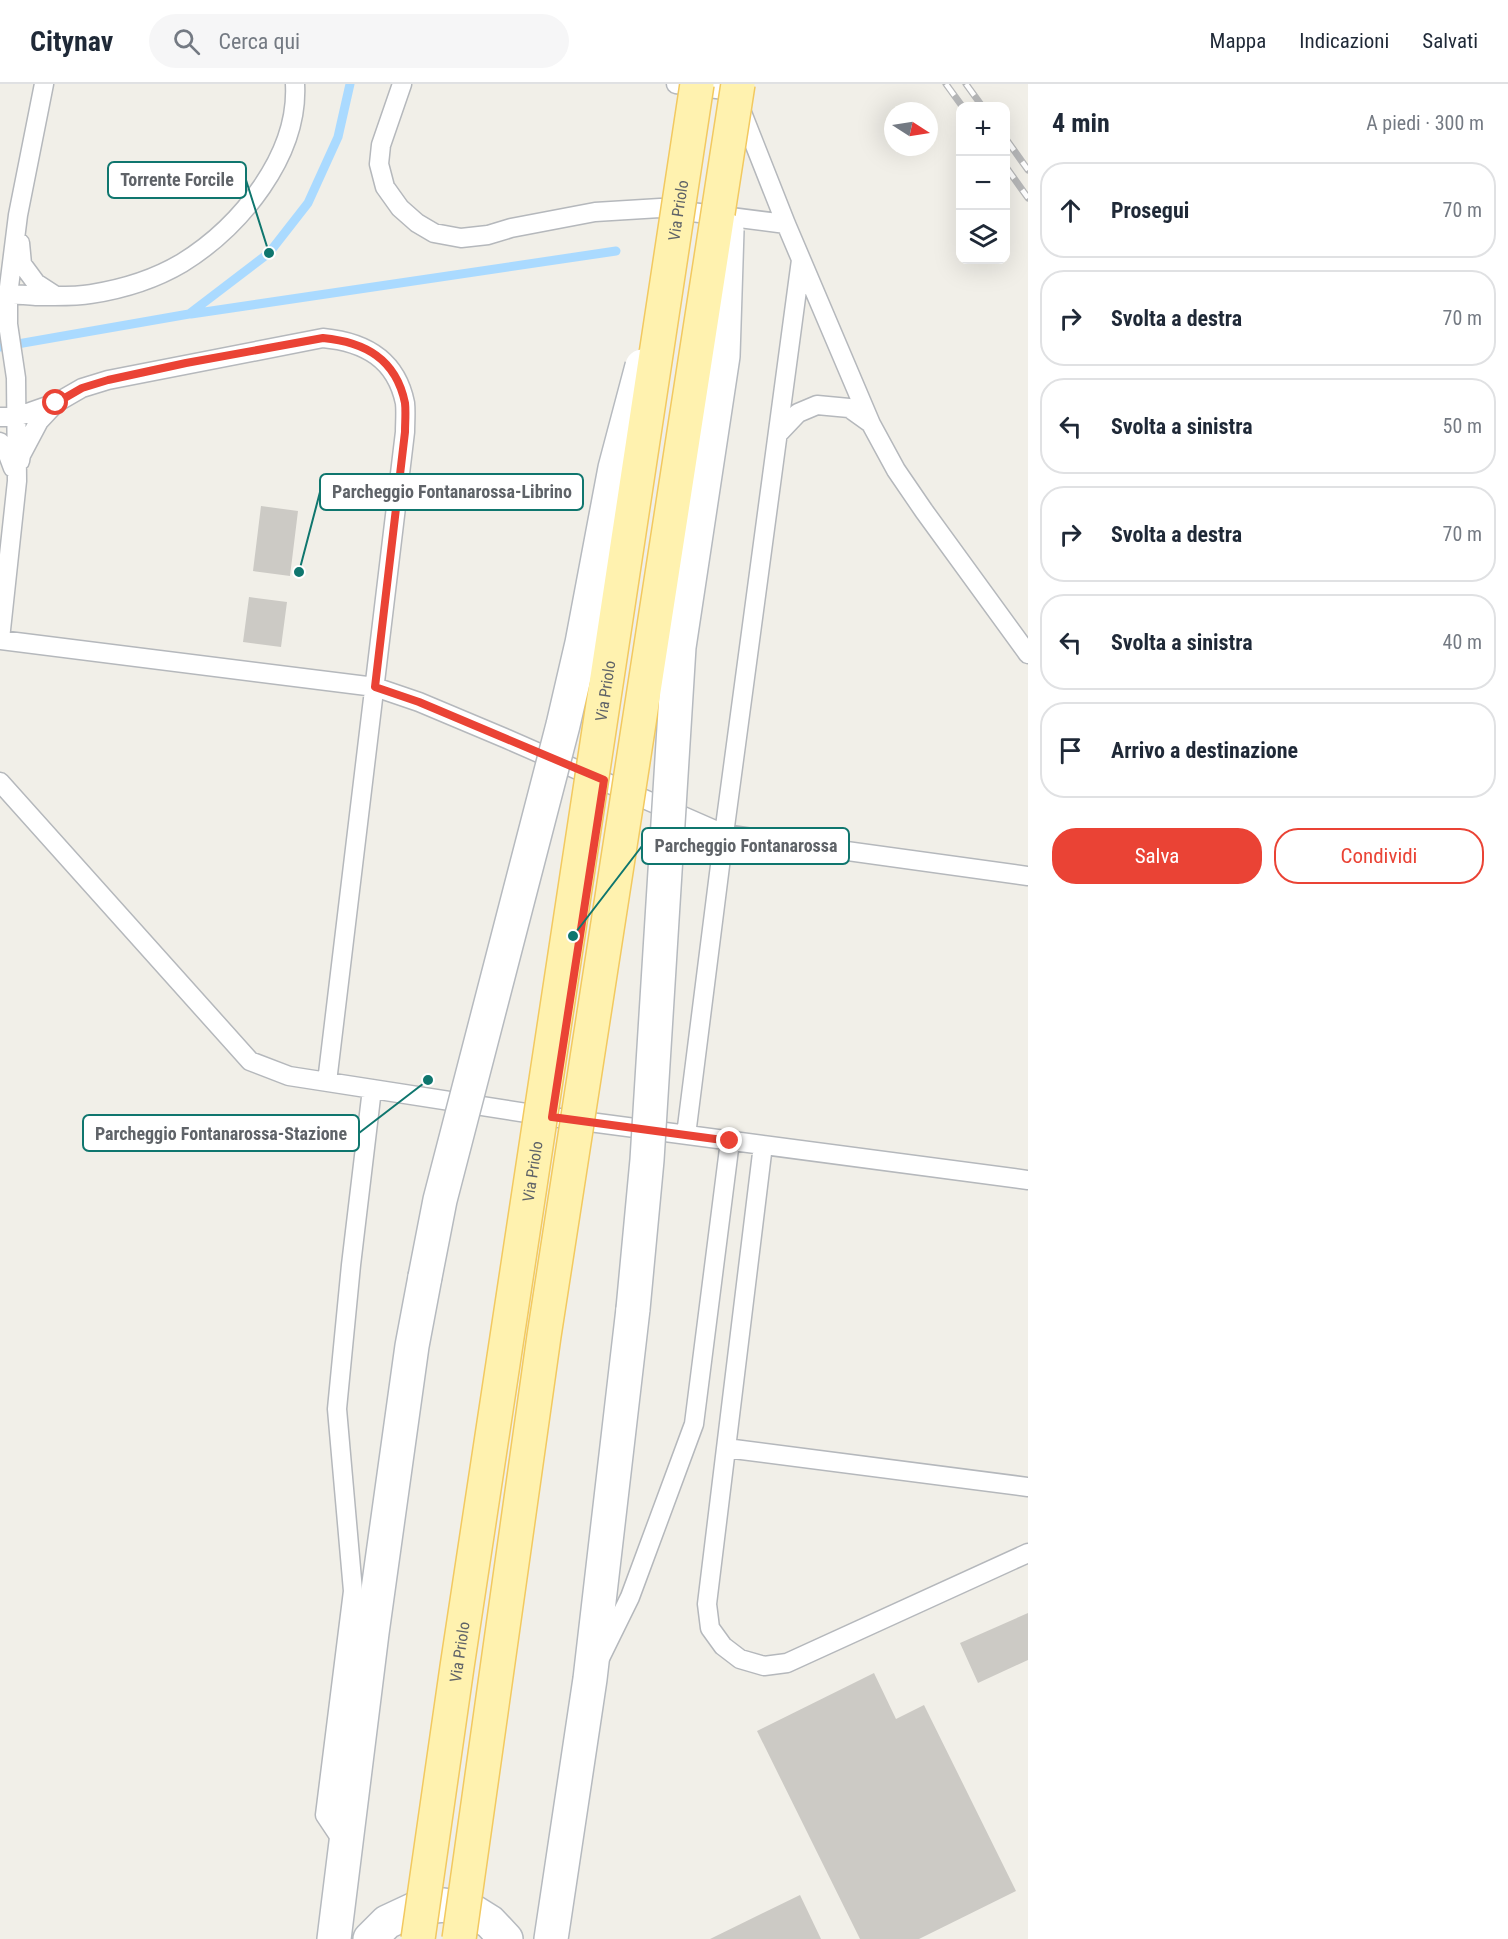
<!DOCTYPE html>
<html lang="it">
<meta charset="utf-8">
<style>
:root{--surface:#fff;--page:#f6f6f7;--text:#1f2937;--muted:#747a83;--line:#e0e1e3;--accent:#ea4335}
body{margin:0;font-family:"Roboto Condensed",sans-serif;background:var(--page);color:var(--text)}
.controls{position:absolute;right:18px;top:18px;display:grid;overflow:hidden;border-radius:12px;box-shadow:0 6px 24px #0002}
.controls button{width:54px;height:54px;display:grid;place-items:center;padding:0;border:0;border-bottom:2px solid var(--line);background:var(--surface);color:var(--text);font:30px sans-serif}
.compass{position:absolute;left:884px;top:18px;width:54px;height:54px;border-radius:50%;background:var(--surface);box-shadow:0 6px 24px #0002;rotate:102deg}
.stop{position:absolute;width:18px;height:18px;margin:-14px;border:4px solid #ea4335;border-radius:50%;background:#fff}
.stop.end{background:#ea4335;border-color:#fff;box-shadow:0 2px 6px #0008}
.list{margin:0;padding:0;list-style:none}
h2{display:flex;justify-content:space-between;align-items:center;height:78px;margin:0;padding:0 24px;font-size:26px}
h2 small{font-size:20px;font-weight:400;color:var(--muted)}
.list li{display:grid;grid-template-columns:39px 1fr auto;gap:18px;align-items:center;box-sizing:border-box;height:96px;margin:0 12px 12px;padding:0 12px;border:2px solid var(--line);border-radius:24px}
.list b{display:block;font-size:22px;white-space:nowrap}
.list em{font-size:20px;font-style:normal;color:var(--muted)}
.actions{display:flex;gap:12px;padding:18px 24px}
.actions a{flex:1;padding:14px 0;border:2px solid var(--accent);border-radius:24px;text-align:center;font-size:21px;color:var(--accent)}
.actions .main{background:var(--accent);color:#fff}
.icon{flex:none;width:33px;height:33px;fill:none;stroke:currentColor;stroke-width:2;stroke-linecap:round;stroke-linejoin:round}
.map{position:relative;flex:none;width:1028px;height:1855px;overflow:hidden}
header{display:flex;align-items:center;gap:36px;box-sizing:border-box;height:84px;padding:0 30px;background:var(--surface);border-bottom:2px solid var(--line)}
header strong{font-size:28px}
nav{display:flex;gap:33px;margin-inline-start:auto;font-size:21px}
.search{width:420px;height:54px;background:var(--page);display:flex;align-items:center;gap:15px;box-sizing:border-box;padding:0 21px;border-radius:33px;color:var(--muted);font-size:22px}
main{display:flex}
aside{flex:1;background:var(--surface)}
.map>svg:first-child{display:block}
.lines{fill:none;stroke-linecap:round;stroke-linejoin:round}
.stream{stroke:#aadaff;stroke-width:9}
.building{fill:#cccac5}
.lane-casing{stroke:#b5b8bc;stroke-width:21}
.secondary-casing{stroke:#b6babf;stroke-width:36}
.lane{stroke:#fff;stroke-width:18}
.secondary{stroke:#fff;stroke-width:33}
.rail-casing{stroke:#b6b7b8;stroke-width:7}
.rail{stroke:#fff;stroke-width:4.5;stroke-dasharray:14;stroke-linecap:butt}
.secondary-bridge-casing{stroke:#b6babf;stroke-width:36;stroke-linecap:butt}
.primary-bridge-casing{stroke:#f2c960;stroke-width:36;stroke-linecap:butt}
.secondary-bridge{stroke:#fff;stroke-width:33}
.primary-bridge{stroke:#fff2af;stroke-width:33}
.route{stroke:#ea4335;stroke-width:8}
.labels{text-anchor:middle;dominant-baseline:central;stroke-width:4.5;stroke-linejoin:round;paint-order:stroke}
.street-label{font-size:16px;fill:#5f6368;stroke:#fff}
.leader{fill:none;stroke:#0f766e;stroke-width:2}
.callout-dot{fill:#0f766e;stroke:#fff;stroke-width:2}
.callout{fill:#fff;stroke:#0f766e;stroke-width:2}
.callout-label{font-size:18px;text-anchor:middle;font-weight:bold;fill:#5f6368}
</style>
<header>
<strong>Citynav</strong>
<div class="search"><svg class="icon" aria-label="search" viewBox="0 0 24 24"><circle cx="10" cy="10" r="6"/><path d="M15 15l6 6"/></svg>Cerca qui</div>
<nav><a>Mappa</a><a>Indicazioni</a><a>Salvati</a></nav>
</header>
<main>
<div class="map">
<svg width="1028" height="1855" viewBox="0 0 1028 1855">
<rect width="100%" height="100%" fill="#f1efe8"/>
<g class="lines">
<!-- stream -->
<path class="stream" d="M191,230L616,167
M0,263L189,230L269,169L308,119L338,53L350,0"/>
</g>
<!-- building -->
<path class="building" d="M261,422L298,427L290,492L253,487Z
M249,513L287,518L281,563L243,558Z
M1028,1529V1576L978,1599L960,1559Z
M874,1589L896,1635L924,1621L1016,1807L919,1855H860L757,1647Z
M800,1811L821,1855H710Z"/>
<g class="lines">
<defs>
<path id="lane" d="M402,0L381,61L379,80L385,103L400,124L417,139L434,149L461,154L488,151L511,144L595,128L660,124L786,140
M676,0L733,7
M739,21L786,140L871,340L896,386L924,427L1028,570
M20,159L22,180L36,199L56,212
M0,213C12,209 24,211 36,212C55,212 74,213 91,210C123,205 155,195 182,179C240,143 299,72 295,0
M0,333H16L56,319L82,304L108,296L323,254C365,258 396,275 405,319C406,328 405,339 405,348L327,998
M779,349L798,329L817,321L849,324L870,339
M0,358L7,368L13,384
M20,377L21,371L39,337L53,322
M0,555L17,397L16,294L8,240V211L18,131L44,0
M0,556L375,603L419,618L507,655L724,750L1028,792
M0,698L250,977L289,992L552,1033L1028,1096
M686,1051L724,750L801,176
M763,1061L707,1520L710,1544L723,1562L740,1575L764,1582L787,1579L1028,1469
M726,1364L1028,1403
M601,1572L630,1513L694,1340L730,1057
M345,1761L325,1731L353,1507L337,1325L351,1181L372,1005"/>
<path id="secondary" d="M334,1855L372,1549L412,1262L425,1193
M370,1855L387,1838L417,1824L444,1821L474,1828L490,1838L506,1855
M551,1855L590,1595L633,1225"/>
</defs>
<!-- lane casing -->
<use href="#lane" class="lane-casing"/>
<!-- secondary casing -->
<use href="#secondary" class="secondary-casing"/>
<!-- lane -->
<use href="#lane" class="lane"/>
<!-- secondary -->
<use href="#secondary" class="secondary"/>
<defs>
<path id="rail" d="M946,0L962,22
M966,0L982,22
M1006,55L1028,86
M1006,83L1028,114"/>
</defs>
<!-- rail casing -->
<use href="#rail" class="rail-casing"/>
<!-- rail -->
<use href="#rail" class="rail"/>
<defs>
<path id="secondary-bridge" d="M425,1193L440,1116L563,641L582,559L615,384L642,282
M633,1225L647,1076L679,563L723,272L727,146"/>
<g id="primary-bridge">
<path id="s1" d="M418,1855L457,1583L697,0"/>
<path d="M459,1855L544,1252L738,0"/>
</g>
</defs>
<!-- secondary-bridge casing -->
<use href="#secondary-bridge" class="secondary-bridge-casing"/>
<!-- primary-bridge casing -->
<use href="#primary-bridge" class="primary-bridge-casing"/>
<!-- secondary-bridge -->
<use href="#secondary-bridge" class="secondary-bridge"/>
<!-- primary-bridge -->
<use href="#primary-bridge" class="primary-bridge"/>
</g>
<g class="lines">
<!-- route -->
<path class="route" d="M56,319L82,304L108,296L186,279L323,254C365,258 396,275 405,319C406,328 405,339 405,348L375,603L419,618L604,696L552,1033L730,1057"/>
</g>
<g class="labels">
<!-- street labels -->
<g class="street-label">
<text stroke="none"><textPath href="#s1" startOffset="1748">Via Priolo</textPath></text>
<text stroke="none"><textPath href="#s1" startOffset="1262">Via Priolo</textPath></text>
<text stroke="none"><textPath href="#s1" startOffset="776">Via Priolo</textPath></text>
<text stroke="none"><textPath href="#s1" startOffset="290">Via Priolo</textPath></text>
</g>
</g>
<!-- callouts -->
<path class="leader" d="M269 169L246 96M299 488L320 408M573 852L642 762M428 996L359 1049"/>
<g class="callout-dot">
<circle cx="269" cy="169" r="6"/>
<circle cx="299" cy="488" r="6"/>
<circle cx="573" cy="852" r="6"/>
<circle cx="428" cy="996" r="6"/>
</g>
<g class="callout">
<rect x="108" y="78" width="138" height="36" rx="6"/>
<rect x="320" y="390" width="263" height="36" rx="6"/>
<rect x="642" y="744" width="207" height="36" rx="6"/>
<rect x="83" y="1031" width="276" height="36" rx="6"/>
</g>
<g class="callout-label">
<text x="177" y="102">Torrente Forcile</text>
<text x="452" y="414">Parcheggio Fontanarossa-Librino</text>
<text x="746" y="768">Parcheggio Fontanarossa</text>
<text x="221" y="1056">Parcheggio Fontanarossa-Stazione</text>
</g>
</svg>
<div class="controls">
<button>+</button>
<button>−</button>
<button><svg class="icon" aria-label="layers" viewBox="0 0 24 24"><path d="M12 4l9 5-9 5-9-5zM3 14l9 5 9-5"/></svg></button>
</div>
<svg class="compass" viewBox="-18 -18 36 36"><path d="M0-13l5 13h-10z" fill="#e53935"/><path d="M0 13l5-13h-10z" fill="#747a83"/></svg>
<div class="stop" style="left:56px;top:319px"></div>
<div class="stop end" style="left:730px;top:1057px"></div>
</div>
<aside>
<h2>4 min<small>A piedi · 300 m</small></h2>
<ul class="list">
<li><svg class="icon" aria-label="ahead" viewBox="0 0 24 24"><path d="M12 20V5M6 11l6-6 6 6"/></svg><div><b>Prosegui</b></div><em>70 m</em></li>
<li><svg class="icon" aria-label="right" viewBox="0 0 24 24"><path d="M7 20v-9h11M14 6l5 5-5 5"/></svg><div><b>Svolta a destra</b></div><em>70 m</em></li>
<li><svg class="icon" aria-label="left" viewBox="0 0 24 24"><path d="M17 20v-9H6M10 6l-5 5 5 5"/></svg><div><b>Svolta a sinistra</b></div><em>50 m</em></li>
<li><svg class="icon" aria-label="right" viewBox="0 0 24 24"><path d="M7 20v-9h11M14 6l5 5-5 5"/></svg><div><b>Svolta a destra</b></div><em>70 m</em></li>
<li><svg class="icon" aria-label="left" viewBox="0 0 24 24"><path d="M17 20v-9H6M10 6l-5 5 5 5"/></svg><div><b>Svolta a sinistra</b></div><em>40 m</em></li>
<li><svg class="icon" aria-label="arrive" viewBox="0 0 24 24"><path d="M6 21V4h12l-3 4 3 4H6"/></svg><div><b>Arrivo a destinazione</b></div></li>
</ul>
<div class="actions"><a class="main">Salva</a><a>Condividi</a></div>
</aside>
</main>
